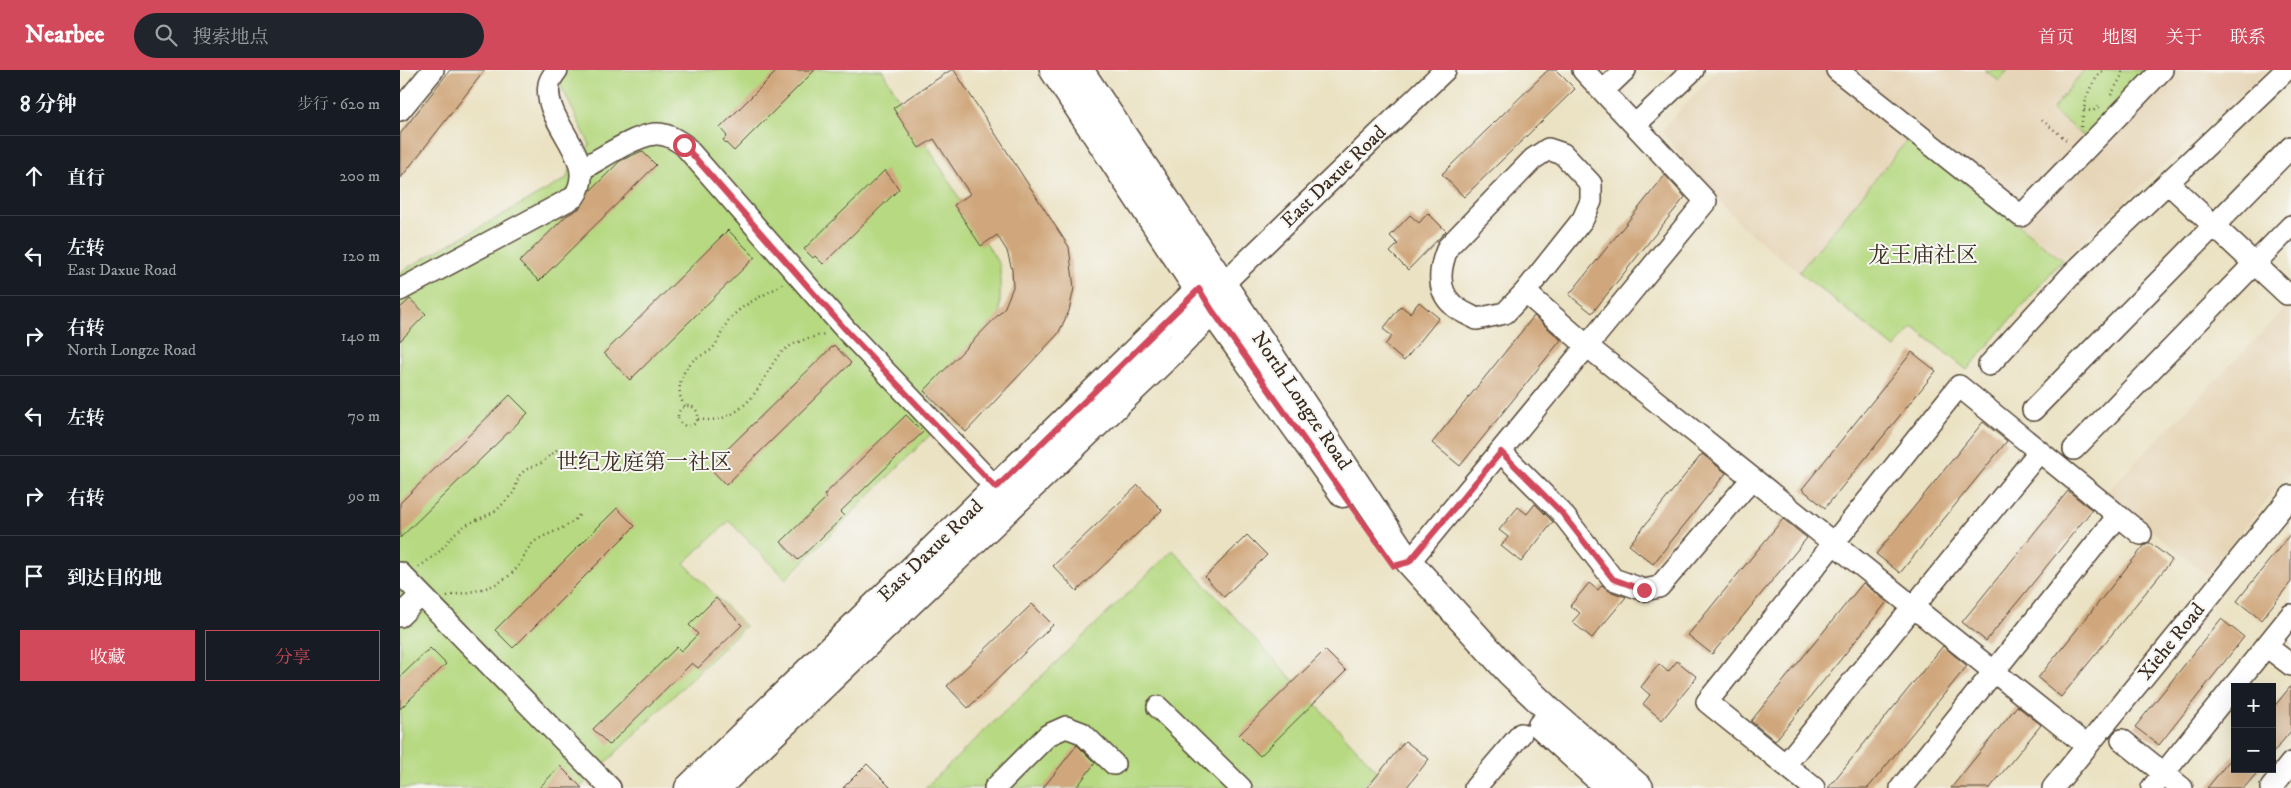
<!DOCTYPE html>
<html lang="zh">
<meta charset="utf-8">
<style>
:root{--surface:#171b24;--page:#20242c;--text:#f1f3f6;--muted:#9ea1a6;--line:#363941;--accent:#d1495b}
body{margin:0;font-family:"IM FELL DW Pica","Noto Serif SC",serif;background:var(--page);color:var(--text)}
.controls{position:absolute;right:15px;bottom:15px;display:grid;overflow:hidden;border-radius:0px;box-shadow:0 5px 20px #0002}
.controls button{width:45px;height:45px;display:grid;place-items:center;padding:0;border:0;border-bottom:1px solid var(--line);background:var(--surface);color:var(--text);font:25px sans-serif}
.stop{position:absolute;width:15px;height:15px;margin:-11px;border:4px solid #d1495b;border-radius:50%;background:#fff}
.stop.end{background:#d1495b;border-color:#fff;box-shadow:0 1px 5px #0008}
.list{margin:0;padding:0;list-style:none}
h2{display:flex;justify-content:space-between;align-items:center;height:65px;margin:0;padding:0 20px;font-size:21px}
h2 small{font-size:16px;font-weight:400;color:var(--muted)}
.list li{display:grid;grid-template-columns:32px 1fr auto;gap:15px;align-items:center;box-sizing:border-box;height:80px;padding:0 20px;border-top:1px solid var(--line)}
.list b{display:block;font-size:19px;white-space:nowrap}
.list p{margin:0;font-size:16px;white-space:nowrap;color:var(--muted)}
.list em{font-size:16px;font-style:normal;color:var(--muted)}
.actions{display:flex;gap:10px;padding:15px 20px}
.actions a{flex:1;padding:11px 0;border:1px solid var(--accent);border-radius:0px;text-align:center;font-size:18px;color:var(--accent)}
.actions .main{background:var(--accent);color:#fff}
.icon{flex:none;width:28px;height:28px;fill:none;stroke:currentColor;stroke-width:2;stroke-linecap:round;stroke-linejoin:round}
.map{position:relative;flex:none;width:1891px;height:718px;overflow:hidden}
header{display:flex;align-items:center;gap:30px;box-sizing:border-box;height:70px;padding:0 25px;background:var(--accent);color:#fff}
header strong{font-size:24px}
nav{display:flex;gap:28px;margin-inline-start:auto;font-size:18px}
.search{width:350px;height:45px;background:var(--page);display:flex;align-items:center;gap:12px;box-sizing:border-box;padding:0 18px;border-radius:28px;color:var(--muted);font-size:19px}
main{display:flex}
aside{flex:1;background:var(--surface)}
.map>svg:first-child{display:block}
.built{fill:#e6d5b7}
.green{fill:#b6d981;stroke:#788250}
.building{fill:#d0a77d}
.lines{fill:none;stroke-linecap:round;stroke-linejoin:round}
.minor-casing{stroke:#554637;stroke-width:24}
.major-casing{stroke:#554637;stroke-width:29}
.path{stroke:#554637;stroke-width:2.5;stroke-dasharray:1 4;stroke-linecap:butt}
.minor{stroke:#fff;stroke-width:21}
.major{stroke:#fff;stroke-width:26}
.route{stroke:#d1495b;stroke-width:6}
.labels{text-anchor:middle;dominant-baseline:central;stroke-width:4;stroke-linejoin:round;paint-order:stroke}
.street-label{font-size:20px;fill:#3b2a1e;stroke:#f6f6f2}
.quarter-label{font-size:22px;fill:#3b2a1e;stroke:#f6f6f2}
</style>
<header>
<strong>Nearbee</strong>
<div class="search"><svg class="icon" aria-label="search" viewBox="0 0 24 24"><circle cx="10" cy="10" r="6"/><path d="M15 15l6 6"/></svg>搜索地点</div>
<nav><a>首页</a><a>地图</a><a>关于</a><a>联系</a></nav>
</header>
<main>
<aside>
<h2>8 分钟<small>步行 · 620 m</small></h2>
<ul class="list">
<li><svg class="icon" aria-label="ahead" viewBox="0 0 24 24"><path d="M12 20V5M6 11l6-6 6 6"/></svg><div><b>直行</b></div><em>200 m</em></li>
<li><svg class="icon" aria-label="left" viewBox="0 0 24 24"><path d="M17 20v-9H6M10 6l-5 5 5 5"/></svg><div><b>左转</b><p>East Daxue Road</p></div><em>120 m</em></li>
<li><svg class="icon" aria-label="right" viewBox="0 0 24 24"><path d="M7 20v-9h11M14 6l5 5-5 5"/></svg><div><b>右转</b><p>North Longze Road</p></div><em>140 m</em></li>
<li><svg class="icon" aria-label="left" viewBox="0 0 24 24"><path d="M17 20v-9H6M10 6l-5 5 5 5"/></svg><div><b>左转</b></div><em>70 m</em></li>
<li><svg class="icon" aria-label="right" viewBox="0 0 24 24"><path d="M7 20v-9h11M14 6l5 5-5 5"/></svg><div><b>右转</b></div><em>90 m</em></li>
<li><svg class="icon" aria-label="arrive" viewBox="0 0 24 24"><path d="M6 21V4h12l-3 4 3 4H6"/></svg><div><b>到达目的地</b></div></li>
</ul>
<div class="actions"><a class="main">收藏</a><a>分享</a></div>
</aside>
<div class="map">
<svg width="1891" height="718" viewBox="0 0 1891 718">
<rect width="100%" height="100%" fill="#f6f6f2"/>
<filter id="ink" filterUnits="userSpaceOnUse"><feTurbulence type="fractalNoise" baseFrequency=".02" numOctaves="2"/><feDisplacementMap in="SourceGraphic" scale="10" xChannelSelector="R" yChannelSelector="G"/><feConvolveMatrix kernelMatrix="1 2 1 2 8 2 1 2 1" color-interpolation-filters="sRGB"/></filter>
<filter id="wash" filterUnits="userSpaceOnUse"><feTurbulence type="fractalNoise" baseFrequency=".0096" numOctaves="4" result="noise"/><feDisplacementMap in="SourceGraphic" scale="20" xChannelSelector="R" yChannelSelector="G"/><feGaussianBlur stdDeviation="1.12" result="paint"/><feColorMatrix in="noise" values="0 0 0 0 0 0 0 0 0 0 0 0 0 0 0 0 0 1.4 0 .05"/><feComposite in="paint" operator="in"/></filter>
<g filter="url(#wash)">
<rect width="100%" height="100%" fill="#ebe2c3"/>
<!-- built -->
<path class="built" d="M1317,0H1867L1662,190L1567,300L1513,257L1495,278L1342,157L1261,61Z
M1891,233V400L1807,505L1705,423Z"/>
<!-- green -->
<path class="green" d="M164,0H482L600,196V250L525,326L547,348L386,509L329,451L284,493L345,556L180,718H0V202L166,109L172,94L190,75L160,14Z
M1585,0H1608L1599,11Z
M1684,0H1752L1686,68L1652,40Z
M1509,68L1662,190L1567,300L1513,257L1495,278L1399,202Z
M773,480L978,702L961,718H525Z"/>
<g id="blocks">
<!-- building -->
<path class="building" d="M50,0H85L0,109V64Z
M378,0H415L334,81L323,70L327,66L320,58Z
M551,0H554L669,177L674,218L669,241L658,264L566,362L524,321L604,239L613,217L612,200L607,181L597,165L581,176L554,135L570,124L534,69L519,78L493,38Z
M1148,0H1156L1175,19L1064,127L1042,104Z
M242,81L256,95L139,211L119,192L166,146L180,138L190,121L220,91Z
M485,100L499,119L423,194L415,186L413,188L404,179Z
M1265,105L1285,127L1192,243L1169,225Z
M1028,143L1046,161L1008,200L990,182L998,174L990,166L1010,145L1019,153Z
M328,160L355,187L230,310L204,283Z
M10,229L26,244L0,271V238Z
M1019,232L1039,248L1004,291L985,275L992,266L983,259L1001,236L1010,243Z
M1134,246L1161,270L1060,396L1032,373Z
M434,275L451,293L326,415L309,397Z
M1512,282L1536,301L1425,438L1402,419Z
M110,325L128,343L0,468V433Z
M506,345L523,362L440,442L444,446L398,490L381,472L426,428L424,425Z
M1583,352L1607,371L1500,503L1476,484Z
M1302,384L1326,403L1253,494L1229,475Z
M738,415L762,440L677,521L653,496Z
M1668,421L1692,440L1586,571L1562,552Z
M1135,434L1153,452L1121,492L1101,476L1108,467L1099,460L1118,437L1127,444Z
M217,438L235,456L113,578L95,560Z
M1383,449L1407,468L1312,584L1288,565Z
M1891,463V512L1861,550L1837,531Z
M847,465L867,485L824,527L805,507Z
M1750,473L1772,490L1661,627L1638,608L1744,476Z
M1189,513L1198,520L1202,515L1209,521L1226,527L1192,568L1172,552L1180,543L1170,536Z
M1463,513L1487,532L1375,671L1351,651Z
M316,528L342,555L298,598L292,593L209,675L193,659L277,577L281,581L298,564L289,555Z
M632,534L653,555L568,638L547,616Z
M1821,549L1844,567L1759,675L1735,657Z
M1543,576L1567,596L1468,718H1428Z
M30,578L46,594L0,639V607Z
M925,580L946,601L860,686L839,665Z
M1277,591L1297,607L1262,650L1243,634L1250,625L1241,617L1259,594L1268,602Z
M1891,616V661L1872,684V639Z
M1617,636L1641,655L1590,718H1551Z
M1005,671L1029,689L1006,718H967Z
M677,675L695,693L676,718H643Z
M1835,684V699H1860L1844,718H1807Z
M467,694L491,718H443Z
M160,696L182,718H139Z"/>
</g>
</g>
<g filter="url(#ink)">
<use href="#blocks" fill-opacity="0" stroke="#554637" stroke-width="1"/>
<g class="lines">
<defs>
<path id="minor" d="M1437,0L1621,146L1762,0
M1203,21L1225,0
M0,40L33,0
M1235,55L1293,0
M1148,79L1163,84L1191,114V131L1183,149L1125,222L1105,243L1077,249C1069,245 1059,241 1053,235C1035,219 1040,196 1048,177L1133,89Z
M182,99C202,88 234,66 255,64C266,63 275,69 284,75L445,259L596,418
M1768,113L1887,224
M823,214L1045,0
M0,220L174,127C201,88 142,54 149,14C150,9 154,4 157,0
M1125,222L1187,276L1306,131L1183,0
M1589,295L1673,203L1886,0
M1633,340L1891,77
M1674,379L1891,156
M1101,382L1161,442L1213,509L1244,520L1259,517L1352,409
M1009,492L1187,276L1687,676
M0,503L210,718
M0,546L21,525
M1866,576L1891,595
M758,637L841,718
M1722,670L1782,718
M1385,695L1639,382
M595,718L648,665L666,657L682,663L714,694
M1075,718L1121,664
M1414,718L1307,632L1559,316L1741,464
M1501,718L1718,446
M1653,718L1891,426
M1752,718L1891,545
M1871,718L1891,693"/>
<path id="major" d="M653,0L812,241L943,424
M680,0L1009,492L1109,602L1150,641L1240,718
M1141,656L1209,718
M288,718L799,219L816,215
M317,718L777,277L812,241L818,226"/>
</defs>
<!-- minor casing -->
<use href="#minor" class="minor-casing"/>
<!-- major casing -->
<use href="#major" class="major-casing"/>
<!-- path -->
<path class="path" d="M1711,25L1722,5V0
M1684,40L1693,41L1700,36
M1642,50L1669,72
M1681,57C1686,31 1684,22 1703,0
M278 346a10 10 0 1 1 20 0a10 10 0 1 1-20 0Z
M285,336C274,322 281,300 295,289C300,285 307,284 311,280C319,272 321,262 327,253C340,234 364,226 383,214
M298,349C327,354 346,338 361,314C368,304 373,290 382,282C395,271 409,268 425,264
M19,497L38,483L54,464L66,455L96,441L114,422L119,406L125,400L141,393L159,378
M47,526C74,521 102,519 119,495C125,486 127,476 137,470C152,461 168,459 180,444"/>
<!-- minor -->
<use href="#minor" class="minor"/>
<!-- major -->
<use href="#major" class="major"/>
</g>
</g>
<g class="lines" filter="url(#ink)">
<!-- route -->
<path class="route" d="M284,75L445,259L596,418L799,219L812,240L994,496L1009,492L1101,382L1161,442L1213,509L1244,520"/>
</g>
<g class="labels">
<!-- street labels -->
<g class="street-label">
<text transform="translate(934 107) rotate(-44)">East Daxue Road</text>
<text transform="translate(901 331) rotate(56)">North Longze Road</text>
<text transform="translate(531 481) rotate(-44)">East Daxue Road</text>
<text transform="translate(1772 572) rotate(-51)">Xiehe Road</text>
</g>
<!-- quarter labels -->
<g class="quarter-label">
<text x="1523" y="185">龙王庙社区</text>
<text x="244" y="392">世纪龙庭第一社区</text>
</g>
</g>
</svg>
<div class="controls">
<button>+</button>
<button>−</button>
</div>
<div class="stop" style="left:284px;top:75px"></div>
<div class="stop end" style="left:1244px;top:520px"></div>
</div>
</main>
